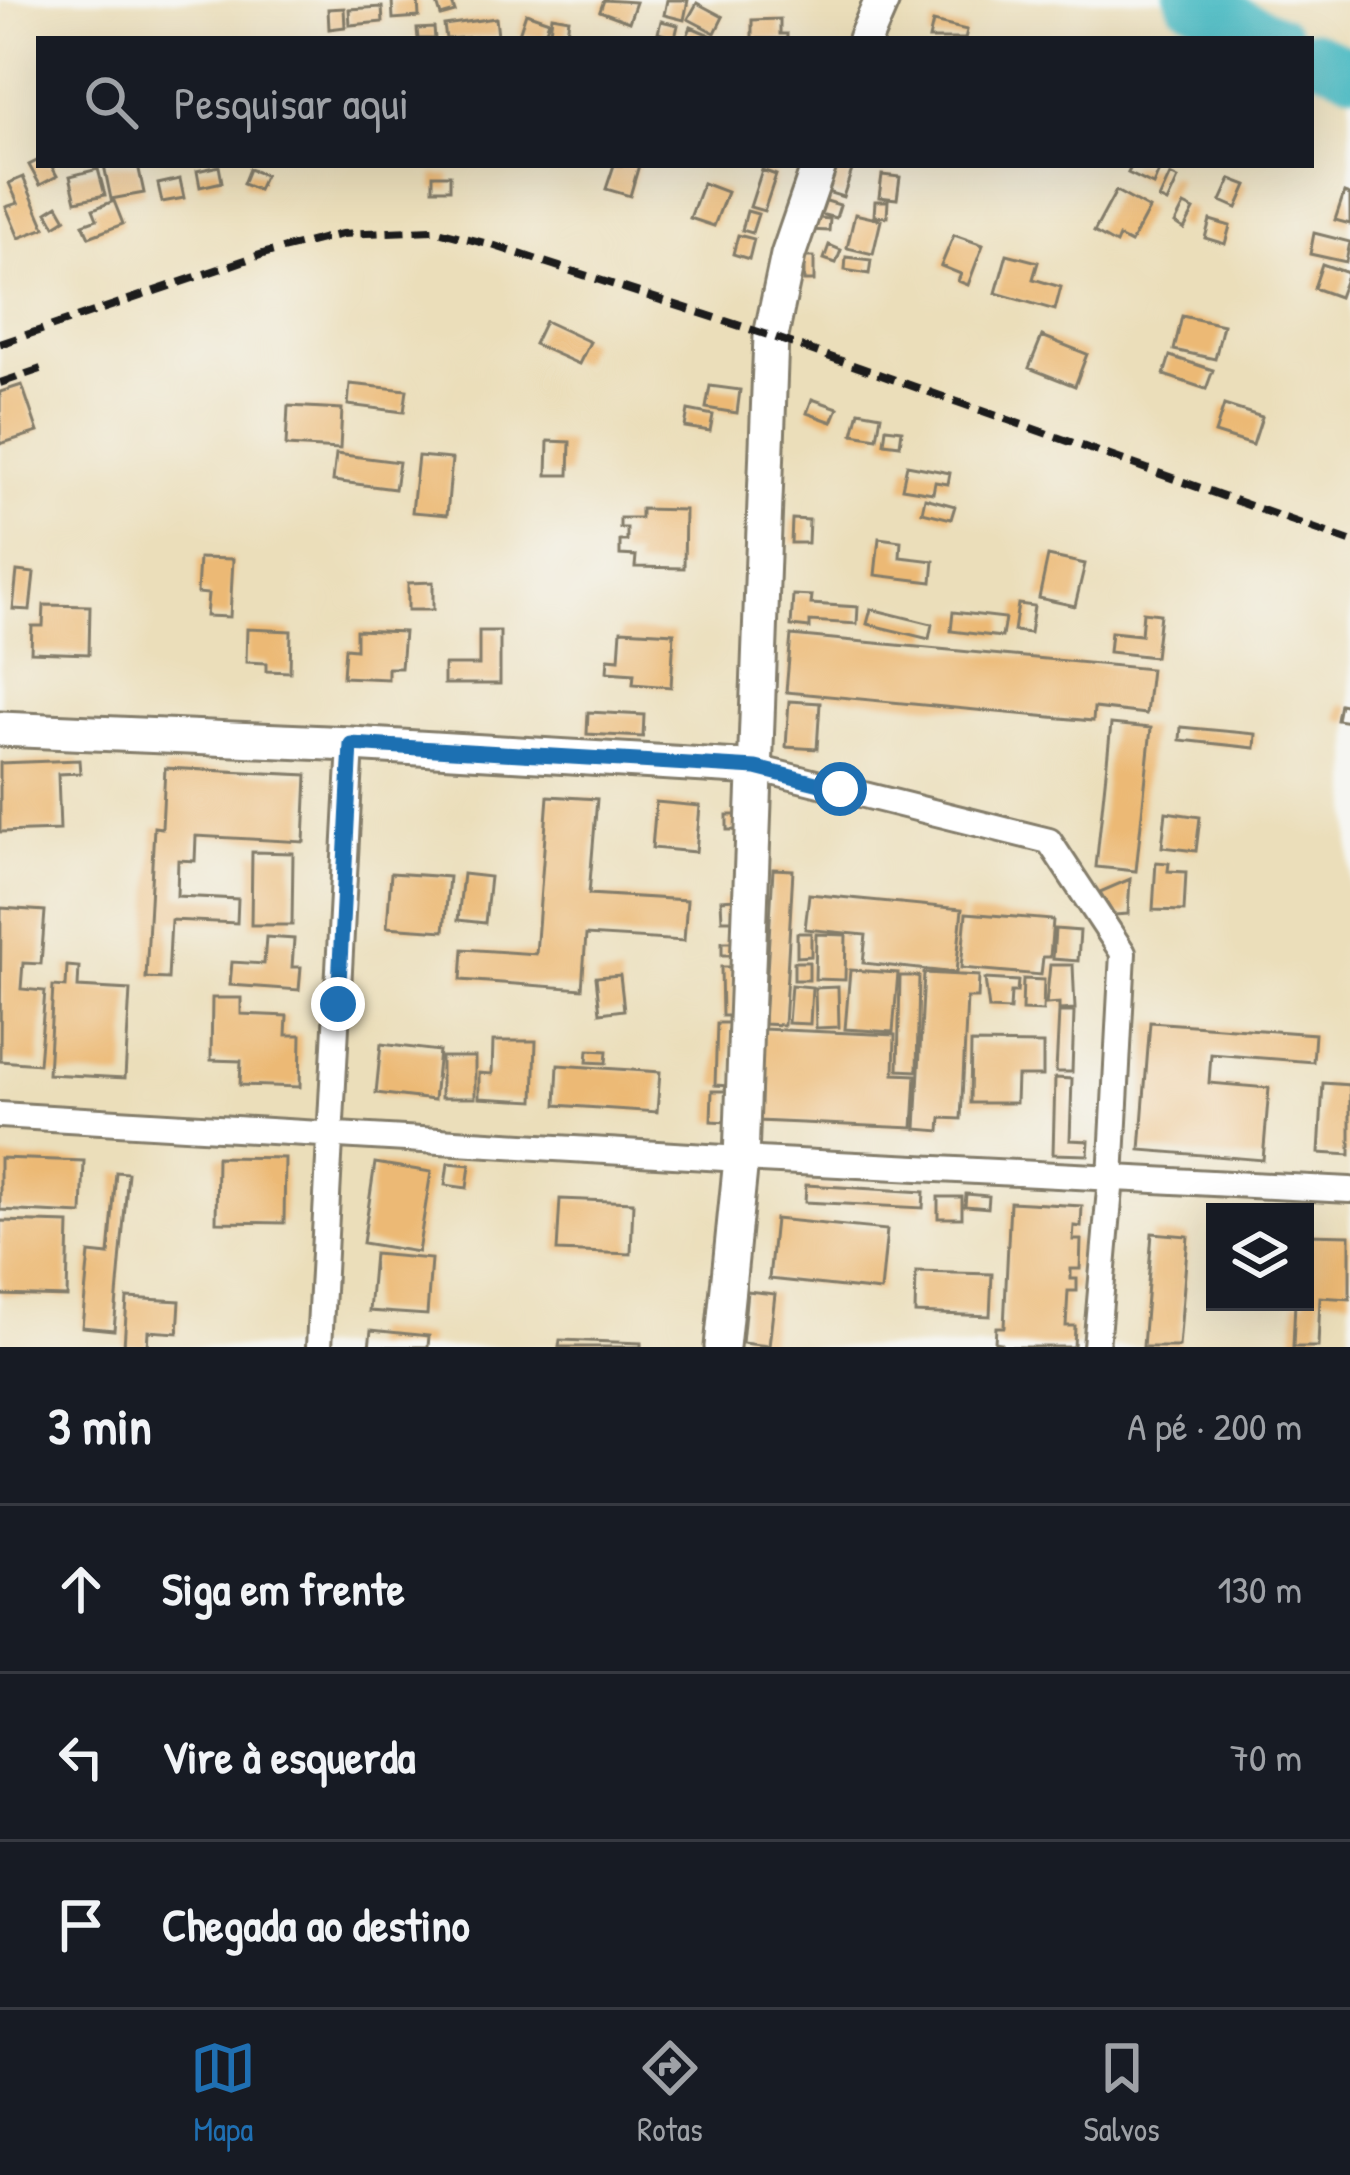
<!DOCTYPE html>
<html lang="pt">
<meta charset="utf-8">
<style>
:root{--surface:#171b24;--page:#20242c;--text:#f1f3f6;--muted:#9ea1a6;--line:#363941;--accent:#1f6fb2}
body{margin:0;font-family:"Patrick Hand",sans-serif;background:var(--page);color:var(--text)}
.controls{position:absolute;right:36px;bottom:36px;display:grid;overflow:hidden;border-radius:0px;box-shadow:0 12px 48px #0002}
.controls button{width:108px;height:108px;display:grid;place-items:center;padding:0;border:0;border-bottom:3px solid var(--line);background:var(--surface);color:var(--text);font:60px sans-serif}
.stop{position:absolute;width:36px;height:36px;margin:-27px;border:9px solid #1f6fb2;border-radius:50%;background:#fff}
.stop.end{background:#1f6fb2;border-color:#fff;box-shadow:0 3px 12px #0008}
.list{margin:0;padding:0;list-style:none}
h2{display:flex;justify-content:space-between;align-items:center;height:156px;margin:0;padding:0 48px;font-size:51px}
h2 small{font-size:39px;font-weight:400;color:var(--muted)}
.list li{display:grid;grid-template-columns:78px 1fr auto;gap:36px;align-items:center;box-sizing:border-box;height:168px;padding:0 48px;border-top:3px solid var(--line)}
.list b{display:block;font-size:45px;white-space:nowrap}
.list em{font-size:39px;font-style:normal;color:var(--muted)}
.icon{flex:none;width:66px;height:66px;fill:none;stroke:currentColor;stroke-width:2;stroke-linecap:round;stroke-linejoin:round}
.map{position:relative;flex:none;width:1350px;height:1347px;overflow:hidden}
.search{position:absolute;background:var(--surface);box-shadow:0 12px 48px #0002;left:36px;right:36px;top:36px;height:132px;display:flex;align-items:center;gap:30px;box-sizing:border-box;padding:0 42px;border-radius:0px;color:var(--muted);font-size:45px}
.sheet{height:660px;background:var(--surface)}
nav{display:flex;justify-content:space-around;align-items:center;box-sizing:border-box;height:168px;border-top:3px solid var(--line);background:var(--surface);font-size:33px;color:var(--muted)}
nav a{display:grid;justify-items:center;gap:6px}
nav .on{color:var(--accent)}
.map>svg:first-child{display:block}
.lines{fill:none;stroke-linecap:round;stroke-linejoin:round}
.river{stroke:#4ebcc4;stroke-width:48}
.building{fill:#ecb974}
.street-casing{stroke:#847d6b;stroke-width:30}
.secondary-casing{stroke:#847d6b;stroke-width:39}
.street{stroke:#fff;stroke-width:24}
.secondary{stroke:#fff;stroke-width:33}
.rail{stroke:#1c1c1c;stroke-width:8;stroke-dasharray:18 9;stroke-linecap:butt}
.route{stroke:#1f6fb2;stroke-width:15}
</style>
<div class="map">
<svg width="1350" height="1347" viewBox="0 0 1350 1347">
<rect width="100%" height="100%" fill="#f6f6f2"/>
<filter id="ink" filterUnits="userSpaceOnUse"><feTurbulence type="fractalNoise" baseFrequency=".00833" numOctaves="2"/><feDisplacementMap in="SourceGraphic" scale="24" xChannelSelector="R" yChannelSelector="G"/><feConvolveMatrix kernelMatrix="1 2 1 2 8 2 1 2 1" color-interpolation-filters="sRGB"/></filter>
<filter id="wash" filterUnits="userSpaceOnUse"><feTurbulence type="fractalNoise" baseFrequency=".004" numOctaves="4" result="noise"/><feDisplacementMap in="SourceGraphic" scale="48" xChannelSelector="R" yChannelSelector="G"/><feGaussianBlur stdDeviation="2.7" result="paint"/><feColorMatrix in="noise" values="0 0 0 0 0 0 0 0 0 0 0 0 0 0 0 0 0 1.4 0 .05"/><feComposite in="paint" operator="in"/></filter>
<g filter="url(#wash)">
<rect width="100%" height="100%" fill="#ebdeba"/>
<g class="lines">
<!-- river -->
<path class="river" d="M1189,0L1278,39
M1311,54L1350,71"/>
</g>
<g id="blocks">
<!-- building -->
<path class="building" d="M392,0H418L419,17L393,19Z
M436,0H451L455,12L441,16Z
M604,0L636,2L629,22L600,11Z
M667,0H688L684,20L664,15Z
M697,3L723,17L715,33L688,19Z
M382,7L383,22L350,25L349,9Z
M344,8L345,27L329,29L328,9Z
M526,13L549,21L543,39L519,34Z
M552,16L569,19L566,39H549Z
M496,18L498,36L446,39L444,25Z
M780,19V34H787V39H752V20Z
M661,21L678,25L675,38L658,33Z
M933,22L967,30L965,39H929Z
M691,27L719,39H686Z
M434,28L435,39H418L417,29Z
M39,160V165H51L57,176L40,185L29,165Z
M104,165H138L144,193L111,199Z
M614,165H639L630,196L606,189Z
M836,165L852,170L843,197L827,192Z
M1132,165L1160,169L1153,185L1128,173Z
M219,166L222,182L200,187L197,171Z
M98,169L105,195L76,201L70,176Z
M249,169L265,175L258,190L243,184Z
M762,170L776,175L764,211L750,207Z
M433,175H450V189H433Z
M882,175L900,177L897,199L879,197Z
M1170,175L1178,179L1167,203L1159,199Z
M23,177L45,228L19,238L6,207L18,203L9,183Z
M180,179L184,198L162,202L158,184Z
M1231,179L1247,185L1237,208L1221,201Z
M703,183L727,192L714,226L690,218Z
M1116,191L1149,209L1131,243L1119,237L1116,244L1094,232Z
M1344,193L1350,195V224L1335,220Z
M820,199L840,205L836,218L816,213Z
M114,201L123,224L89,237L83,224L97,219L93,209Z
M875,201H888L887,217L874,216Z
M58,205L66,219L55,226L47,212Z
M1184,205L1194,210L1184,229L1175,223Z
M747,211L758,214L752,233L742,230Z
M855,214L881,220L873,254L847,248Z
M809,217L830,219L829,231L809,230Z
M1210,220L1230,226L1225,244L1205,238Z
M1314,233L1350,242L1346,262L1310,254Z
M738,235L754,239L749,259L733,254Z
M954,235L983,245L968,285L958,281L961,274L941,266Z
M829,245L841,250L836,263L824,259Z
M1007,254L1038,262L1033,279L1061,287L1055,310L996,293Z
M804,257H814V281H804Z
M846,257L871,260L869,274L845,270Z
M1322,264L1348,273L1339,297L1314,288Z
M1182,316L1223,325L1215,359L1174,350Z
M545,321L590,342L579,364L534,344Z
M1042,336L1087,354L1075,386L1029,368Z
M1170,356L1213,370L1206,389L1164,375Z
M350,384L407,390L404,412L348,405Z
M22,385L38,432L0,444V392Z
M710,386L740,390L737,413L706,408Z
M812,399L838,408L832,422L807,413Z
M1224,405L1262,417L1253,445L1215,433Z
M288,406L342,409L340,449L286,446Z
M688,410L713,415L710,431L685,427Z
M859,411L881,415L877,438L853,434Z
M886,428L902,430L900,445L884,443Z
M548,441L570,442L569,475H547Z
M336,454L399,462L395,489L333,481Z
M418,456L452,459L447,515L412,512Z
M907,465L950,473L948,484L935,482L933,493L902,488Z
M925,498L955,506L951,519L922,512Z
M641,509L685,510L684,568L635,567L636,556L620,555V541H627V528H620V518H641Z
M792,519L809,520L808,543H791Z
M879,538L901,541L900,557L934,561L932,582L875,575Z
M1048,556L1085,564L1075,606L1039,598Z
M199,558L233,559L230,617L206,616L208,594L197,593Z
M17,571L34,573L30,610L13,609Z
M433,582V610H408V583Z
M793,595L812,596L811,604L858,607L857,624L810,621V628L791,626Z
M1018,604L1034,606L1030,633L1014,631Z
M44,605L90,606L89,654L31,652L32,626H43Z
M871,609L932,624L929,639L867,624Z
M953,612L1005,618L1002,637L951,631Z
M1143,612L1160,614L1155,657L1109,652L1111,632L1141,635Z
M247,629L291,631L290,672L266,671V663L246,662Z
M356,630L404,632L401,668H388V679L343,677L345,648L356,649Z
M621,630L674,633L671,687L633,684L634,674L607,672L608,658L619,659Z
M479,631H500V684H444V665H479Z
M791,635L1151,669L1146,714L1094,708L1093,721L786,692Z
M789,701L820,703L817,749L786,747Z
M1340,704L1350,706V722L1337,720Z
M588,712L644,715L643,737L587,734Z
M1111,724L1151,728L1136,871L1096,867Z
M1181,727L1256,734L1255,748L1180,740Z
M79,760L80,773L58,774L60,830L0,832V763Z
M165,768L307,775L304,842L196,836L195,861L178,860L177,896L238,899L237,923L171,920L168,979L146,978L154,827L162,828Z
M548,796L597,799L589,894L687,900L684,941L586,935L582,989L461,980L463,949L536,954Z
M656,802L700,806L696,852L652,848Z
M1166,812L1200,817L1196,851L1162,847Z
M727,815H737V830H727Z
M252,852L293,853L292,925H251Z
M1156,862L1169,863L1168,871L1186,872L1184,911L1153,910Z
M773,869L793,870L784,1025L764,1024Z
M391,873L449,877L444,931L387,927Z
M463,874L490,877L485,923L458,920Z
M1130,879L1128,914L1114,915L1100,892Z
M809,894L962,909L956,973L863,963L866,935L805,929Z
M735,899L736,920H722L721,900Z
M1,908L45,911L41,964L23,963L21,989L45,991L39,1064L0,1061Z
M966,913L1053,920L1050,957H1043L1041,975L961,968Z
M1055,929L1080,931L1078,961L1053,959Z
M797,933H811V956L797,957Z
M816,934L846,935L845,980L815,979Z
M266,937L294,939L292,967H301L299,990L230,985L232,962L264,964Z
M722,942H732L733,955H722Z
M794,962H809V980H794Z
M1050,965H1073L1075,1009L1059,1010V1003L1046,1004Z
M67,966L79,967L78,987L130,990L125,1078L48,1074L53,986L66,987Z
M721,967H732L733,1016H722Z
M850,970L898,973L893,1032L845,1029Z
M924,973L979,976L978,998H967L961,1119L941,1118L940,1131L916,1129Z
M620,975L624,1010L600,1013L596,977Z
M900,976H919L917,1071L898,1070Z
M985,979L1018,981L1017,992H1011L1010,1010L989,1009Z
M1023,979L1044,980L1043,1011L1022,1010Z
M791,985L812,987L810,1024L788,1023Z
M838,987L839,1027L816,1028L815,988Z
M212,998H241V1014L287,1016L286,1035H301L300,1087L240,1085L241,1061L211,1060Z
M1059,1012H1074L1072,1072H1056Z
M1150,1022L1315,1034L1313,1062L1211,1054L1209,1083L1269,1088L1263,1160L1140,1150Z
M717,1023H731L729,1086L715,1085Z
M762,1029L895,1035L894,1074L916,1075L913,1128L758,1121Z
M493,1041H536L534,1101L479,1098V1073L492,1074Z
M971,1043L1043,1044V1076H1017L1016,1103H970Z
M381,1044L439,1051L434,1100L376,1093Z
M588,1050L607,1051L606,1063L587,1062Z
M441,1057H475V1098H441Z
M558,1065L660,1072L657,1112L556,1105Z
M1055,1078L1072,1079L1070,1140L1089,1141L1088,1155L1053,1154Z
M1323,1083L1350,1085V1155L1319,1153Z
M712,1091H729L728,1122L711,1121Z
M217,1157L285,1158L284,1223L216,1222Z
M0,1158L84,1161L82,1214L0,1210Z
M375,1163L431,1172L418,1252L363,1243Z
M448,1163L470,1165L467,1188L445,1185Z
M116,1172L128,1173L114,1330L82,1327L89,1253L109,1255Z
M806,1185L924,1192L923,1208L805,1202Z
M966,1194L989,1196L988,1208L965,1206Z
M938,1197H962V1218H938Z
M560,1199L633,1202L631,1254L557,1251Z
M1010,1202L1082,1206L1081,1227L1074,1226L1073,1240H1081L1080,1269H1071V1279H1077V1291H1068L1066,1326H1075L1074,1347H1001V1343L995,1342L996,1327H1004Z
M775,1219L887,1230L881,1291L769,1279Z
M0,1221L69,1223L67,1297L0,1295Z
M1152,1233L1188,1236L1179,1347H1143Z
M1305,1234L1350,1235V1299L1320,1297L1318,1347H1293L1295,1302H1305Z
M374,1254L431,1259L427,1315L369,1311Z
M916,1272L992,1274L990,1316L915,1313Z
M747,1291L775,1294L769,1346L742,1343Z
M127,1298L180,1301L178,1333L148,1331L147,1347H124Z
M371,1330L429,1336L428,1347H369Z
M560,1340L641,1343V1347H559Z"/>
</g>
</g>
<g filter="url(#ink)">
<use href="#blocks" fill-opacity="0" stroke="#847d6b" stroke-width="3"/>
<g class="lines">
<defs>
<path id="street" d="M756,768L1049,841L1123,953L1111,1178L1096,1347
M0,1115L741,1159L1350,1190
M319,1347L351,744"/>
<path id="secondary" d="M865,39L882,0
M0,729L351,744L756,768
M722,1347L741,1159L771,336L788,255L819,165"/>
</defs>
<!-- street casing -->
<use href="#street" class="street-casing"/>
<!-- secondary casing -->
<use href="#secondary" class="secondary-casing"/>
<!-- street -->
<use href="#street" class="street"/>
<!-- secondary -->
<use href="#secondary" class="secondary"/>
<!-- rail -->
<path class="rail" d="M0,344L266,253L342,234L434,230L492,245L771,336L1350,541
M0,383L41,369"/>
</g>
</g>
<g class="lines" filter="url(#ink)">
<!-- route -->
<path class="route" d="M338,1004L351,744L756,768L840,789"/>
</g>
</svg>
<div class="controls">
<button><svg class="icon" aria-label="layers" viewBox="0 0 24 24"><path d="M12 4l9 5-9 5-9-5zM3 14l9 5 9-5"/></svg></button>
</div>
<div class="stop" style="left:840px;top:789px"></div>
<div class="stop end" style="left:338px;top:1004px"></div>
<div class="search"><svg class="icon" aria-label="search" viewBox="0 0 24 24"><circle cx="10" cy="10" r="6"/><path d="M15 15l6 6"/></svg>Pesquisar aqui</div>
</div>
<section class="sheet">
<h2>3 min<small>A pé · 200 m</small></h2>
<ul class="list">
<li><svg class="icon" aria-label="ahead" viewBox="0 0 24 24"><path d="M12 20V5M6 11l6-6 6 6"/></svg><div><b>Siga em frente</b></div><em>130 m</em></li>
<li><svg class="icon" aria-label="left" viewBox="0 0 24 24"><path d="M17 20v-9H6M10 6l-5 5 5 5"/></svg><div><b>Vire à esquerda</b></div><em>70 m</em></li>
<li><svg class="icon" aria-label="arrive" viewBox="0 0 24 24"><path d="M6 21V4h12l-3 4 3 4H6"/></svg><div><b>Chegada ao destino</b></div></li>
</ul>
</section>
<nav>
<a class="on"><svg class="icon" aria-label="map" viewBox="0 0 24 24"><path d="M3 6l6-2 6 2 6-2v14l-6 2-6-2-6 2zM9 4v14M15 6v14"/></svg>Mapa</a>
<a><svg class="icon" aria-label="directions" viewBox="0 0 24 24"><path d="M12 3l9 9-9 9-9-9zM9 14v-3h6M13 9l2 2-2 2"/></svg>Rotas</a>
<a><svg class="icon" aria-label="saved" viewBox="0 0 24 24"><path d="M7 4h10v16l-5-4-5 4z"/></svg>Salvos</a>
</nav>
